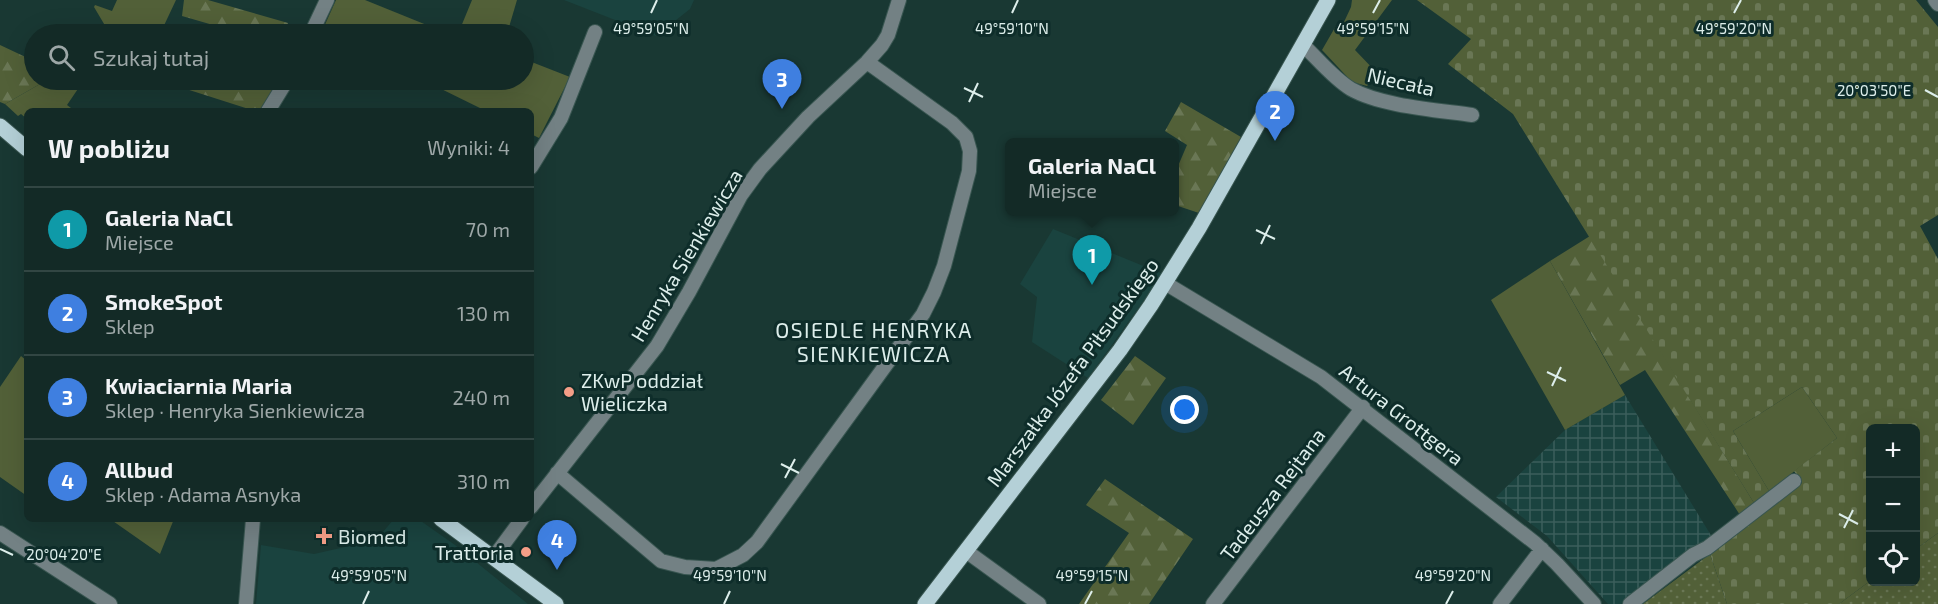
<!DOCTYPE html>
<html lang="pl">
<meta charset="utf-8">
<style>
:root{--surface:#132a26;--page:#1c322e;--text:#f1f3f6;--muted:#9da7a7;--line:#324643;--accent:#f49e87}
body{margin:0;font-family:"Exo 2",sans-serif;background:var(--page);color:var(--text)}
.controls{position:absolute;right:18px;bottom:18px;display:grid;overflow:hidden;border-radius:9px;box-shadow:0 6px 24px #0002}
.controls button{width:54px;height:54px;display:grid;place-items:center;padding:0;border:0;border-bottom:2px solid var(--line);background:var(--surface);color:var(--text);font:30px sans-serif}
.you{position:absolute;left:1185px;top:410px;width:21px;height:21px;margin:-15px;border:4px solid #fff;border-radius:50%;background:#1a73e8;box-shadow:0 0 0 9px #1a73e833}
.badge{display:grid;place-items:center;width:39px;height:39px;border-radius:50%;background:var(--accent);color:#fff;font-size:20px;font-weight:700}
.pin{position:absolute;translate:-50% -50px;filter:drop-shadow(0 2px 3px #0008)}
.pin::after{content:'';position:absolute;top:32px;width:21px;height:18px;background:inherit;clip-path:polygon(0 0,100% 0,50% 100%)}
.popup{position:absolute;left:1005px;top:138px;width:174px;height:78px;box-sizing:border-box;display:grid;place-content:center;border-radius:9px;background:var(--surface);filter:drop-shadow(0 2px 4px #0005);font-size:20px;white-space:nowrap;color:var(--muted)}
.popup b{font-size:22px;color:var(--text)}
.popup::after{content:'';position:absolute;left:50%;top:100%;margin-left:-12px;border:12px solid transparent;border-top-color:var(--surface)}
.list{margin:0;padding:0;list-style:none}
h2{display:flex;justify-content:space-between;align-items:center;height:78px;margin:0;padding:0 24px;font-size:26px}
h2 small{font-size:20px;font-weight:400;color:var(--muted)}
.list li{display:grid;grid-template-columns:39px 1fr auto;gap:18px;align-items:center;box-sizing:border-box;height:84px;padding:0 24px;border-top:2px solid var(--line)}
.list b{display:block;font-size:22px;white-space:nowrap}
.list p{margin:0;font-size:20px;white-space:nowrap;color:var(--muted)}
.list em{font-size:20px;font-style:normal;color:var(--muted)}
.icon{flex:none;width:33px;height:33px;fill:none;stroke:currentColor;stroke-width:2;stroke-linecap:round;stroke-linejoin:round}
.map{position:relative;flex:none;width:1938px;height:604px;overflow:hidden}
.search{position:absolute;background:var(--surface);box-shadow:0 6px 24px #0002;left:24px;top:24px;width:510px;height:66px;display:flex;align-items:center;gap:15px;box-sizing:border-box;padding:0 21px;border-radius:33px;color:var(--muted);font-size:22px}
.panel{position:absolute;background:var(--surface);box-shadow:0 6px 24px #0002;left:24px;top:108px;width:510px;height:414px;border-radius:9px}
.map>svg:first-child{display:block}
.built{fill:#1a433f}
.industrial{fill:url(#industrial-grid)}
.grass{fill:#526038}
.forest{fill:url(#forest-firs)}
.cemetery{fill:url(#cemetery-stones)}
.garden{fill:url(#garden-dots)}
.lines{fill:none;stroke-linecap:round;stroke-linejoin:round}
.minor-casing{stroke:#385550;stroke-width:16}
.major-casing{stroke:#385550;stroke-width:17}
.minor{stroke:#738184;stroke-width:14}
.major{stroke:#b4d0d7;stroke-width:15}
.ticks{fill:none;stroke:#ddeeeb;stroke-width:2}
.poi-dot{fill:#f49e87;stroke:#0e2d2a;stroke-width:2}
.labels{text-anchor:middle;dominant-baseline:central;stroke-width:6;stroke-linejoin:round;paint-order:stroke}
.street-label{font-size:20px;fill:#ddeeeb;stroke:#0e2d2a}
.poi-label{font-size:20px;fill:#ddeeeb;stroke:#0e2d2a;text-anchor:start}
.neighbourhood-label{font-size:21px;letter-spacing:1.5px;fill:#ddeeeb;stroke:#0e2d2a}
.ticks-label{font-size:15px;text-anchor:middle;fill:#ddeeeb;stroke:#0e2d2a;stroke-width:6;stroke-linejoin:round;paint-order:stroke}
</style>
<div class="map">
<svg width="1938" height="604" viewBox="0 0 1938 604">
<defs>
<pattern id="industrial-grid" width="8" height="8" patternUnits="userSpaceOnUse" patternTransform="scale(1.5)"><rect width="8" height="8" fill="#1a433f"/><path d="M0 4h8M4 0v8" fill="none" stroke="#3b5e5b"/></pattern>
<pattern id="forest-firs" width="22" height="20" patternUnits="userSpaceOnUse" patternTransform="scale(1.5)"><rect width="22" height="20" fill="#526038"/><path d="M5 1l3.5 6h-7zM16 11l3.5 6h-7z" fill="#6a7755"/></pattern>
<pattern id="cemetery-stones" width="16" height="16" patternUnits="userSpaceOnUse" patternTransform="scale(1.5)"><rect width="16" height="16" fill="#526038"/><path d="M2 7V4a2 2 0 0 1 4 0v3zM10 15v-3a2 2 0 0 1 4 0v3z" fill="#6a7755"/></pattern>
<pattern id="garden-dots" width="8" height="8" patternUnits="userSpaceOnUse" patternTransform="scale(1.5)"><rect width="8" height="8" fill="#526038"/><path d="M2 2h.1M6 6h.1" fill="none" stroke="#6a7755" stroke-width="1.8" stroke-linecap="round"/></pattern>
</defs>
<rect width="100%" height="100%" fill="#193833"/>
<!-- built -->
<path class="built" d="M564,0H694L690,9L656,36Z
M1053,229L1163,274L1088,378L1032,342L1037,297L1020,284Z
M394,519H418L455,545L528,604H256L261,545L314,554L376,540Z"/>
<!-- industrial -->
<path class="industrial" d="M1625,395L1712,537L1621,604H1608L1547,536L1496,497L1565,430Z"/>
<!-- grass -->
<path class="grass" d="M117,0H176L160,34H149L151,30L148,29L145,34H127L115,28L110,34L94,7L95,5L112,11Z
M336,0H365L449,34H334L323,29Z
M472,0H517L507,34H458Z
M1352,0H1392L1355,50L1378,74L1367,86L1352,82L1322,50L1337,24L1344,22L1351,7Z
M524,59L570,77L539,138L531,134V111H486L423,80H524Z
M47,80H84L67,105L75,111H27V119L21,114L18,116L5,104Z
M1550,261L1625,395L1565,430L1491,300Z
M21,356L27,361V496L0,477V387Z
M1802,387L1837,438L1769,491L1733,431Z
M110,519H174L160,554Z"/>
<!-- forest -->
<path class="forest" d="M184,0H208L288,23L283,34H244L182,16Z
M0,45L34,61V80H47L5,104L0,102Z
M158,80H235L275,91L264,111H255Z
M1181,102L1241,137L1199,213L1175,205V173L1187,145L1165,131Z
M1590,236L1754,503L1740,515L1645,370L1620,385L1550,261Z
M1135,356L1166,378L1133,425L1101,400Z
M1105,479L1193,539L1149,604H1079L1129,533L1086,505Z"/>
<!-- cemetery -->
<path class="cemetery" d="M1417,0H1916L1938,27V215L1920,226L1938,259V533L1916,549V428H1870V581L1839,604H1727L1710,554L1802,483L1794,471L1837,438L1802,387L1733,431L1769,491L1754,503L1513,114L1448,64L1471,39Z"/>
<!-- garden -->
<path class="garden" d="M1938,533V604H1839L1870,581L1916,582V549Z
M1710,554L1727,604H1643Z"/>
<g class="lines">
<defs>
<path id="minor" d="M1935,0L1938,4
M311,34L327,0
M1303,45C1317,58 1334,79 1351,89C1381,106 1437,110 1472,115
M268,111L287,80
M531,167L561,118L595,32
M1165,283L1321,377L1535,543L1557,564L1594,604
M557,473L661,561L685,567L716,569L743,555L757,542L923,314L934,292L944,266L969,171L970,151L966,137L952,123L867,62
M531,507L657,346L689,292L741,195L760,169L808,117L867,62L882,45L888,35L899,0
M0,533L110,604
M966,551L1039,604
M494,557L522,519
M246,604L253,519
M1213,604L1363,407
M1500,604L1542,549
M1630,604L1693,555L1707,548L1794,481"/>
<path id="major" d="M0,126L27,149
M441,519L556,604
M925,604L1120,350L1151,305L1199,228L1328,0"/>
</defs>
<!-- minor casing -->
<use href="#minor" class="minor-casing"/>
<!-- major casing -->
<use href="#major" class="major-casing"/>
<!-- minor -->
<use href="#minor" class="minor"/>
<!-- major -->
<use href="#major" class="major"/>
</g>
<!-- ticks -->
<path class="ticks" d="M651,13L657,0M1012,13L1018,0M1373,13L1380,0M1734,13L1741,0M964,88L983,97M1925,90L1938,97M969,102L978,83M1256,230L1275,239M1261,244L1270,225M1547,372L1566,381M1552,386L1561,367M781,464L799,473M785,478L795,459M1839,514L1858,524M1844,528L1853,510M0,549L13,555M363,604L369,591M724,604L730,591M1085,604L1092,591M1446,604L1453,591"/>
<!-- markers -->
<g class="poi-dot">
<circle cx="569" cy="392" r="6"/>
<path d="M321 527h6v6h6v6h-6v6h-6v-6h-6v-6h6z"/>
<circle cx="526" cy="552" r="6"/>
</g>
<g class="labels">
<!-- street labels -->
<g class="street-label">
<text transform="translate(1401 81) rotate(13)">Niecała</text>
<text transform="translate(686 255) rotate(-59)">Henryka Sienkiewicza</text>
<text transform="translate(1072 372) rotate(-54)">Marszałka Józefa Piłsudskiego</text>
<text transform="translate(1402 414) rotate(38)">Artura Grottgera</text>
<text transform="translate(1272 494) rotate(-53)">Tadeusza Rejtana</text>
</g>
<!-- poi labels -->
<g class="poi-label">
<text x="581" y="380">ZKwP oddział<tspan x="581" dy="23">Wieliczka</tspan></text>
<text x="338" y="536">Biomed</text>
<text x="514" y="552" text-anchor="end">Trattoria</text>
</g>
<!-- neighbourhood labels -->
<g class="neighbourhood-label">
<text x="874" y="329">OSIEDLE HENRYKA<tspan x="874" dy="24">SIENKIEWICZA</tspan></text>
</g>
</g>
<g class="ticks-label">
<text x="1734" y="34">49°59'20"N</text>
<text x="651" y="34">49°59'05"N</text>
<text x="1012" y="34">49°59'10"N</text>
<text x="1373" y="34">49°59'15"N</text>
<text x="1874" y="96">20°03'50"E</text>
<text x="64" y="560">20°04'20"E</text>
<text x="369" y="581">49°59'05"N</text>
<text x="730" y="581">49°59'10"N</text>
<text x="1092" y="581">49°59'15"N</text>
<text x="1453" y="581">49°59'20"N</text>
</g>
</svg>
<div class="controls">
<button>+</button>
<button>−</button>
<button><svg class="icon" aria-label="locate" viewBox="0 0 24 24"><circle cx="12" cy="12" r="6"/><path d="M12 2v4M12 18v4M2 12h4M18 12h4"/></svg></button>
</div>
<div class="you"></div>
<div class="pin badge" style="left:1092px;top:285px;background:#0f9aa8">1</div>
<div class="popup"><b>Galeria NaCl</b>Miejsce</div>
<div class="pin badge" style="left:1275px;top:141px;background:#3f7fe0">2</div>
<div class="pin badge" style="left:782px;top:109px;background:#3f7fe0">3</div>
<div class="pin badge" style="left:557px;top:570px;background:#3f7fe0">4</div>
<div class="search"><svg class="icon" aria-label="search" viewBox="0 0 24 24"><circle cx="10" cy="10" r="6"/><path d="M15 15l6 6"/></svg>Szukaj tutaj</div>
<section class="panel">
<h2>W pobliżu<small>Wyniki: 4</small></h2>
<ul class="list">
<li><span class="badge" style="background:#0f9aa8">1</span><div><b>Galeria NaCl</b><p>Miejsce</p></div><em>70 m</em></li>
<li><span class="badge" style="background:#3f7fe0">2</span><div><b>SmokeSpot</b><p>Sklep</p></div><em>130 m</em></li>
<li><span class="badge" style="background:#3f7fe0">3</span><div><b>Kwiaciarnia Maria</b><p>Sklep · Henryka Sienkiewicza</p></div><em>240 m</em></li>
<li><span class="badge" style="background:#3f7fe0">4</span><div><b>Allbud</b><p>Sklep · Adama Asnyka</p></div><em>310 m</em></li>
</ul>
</section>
</div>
